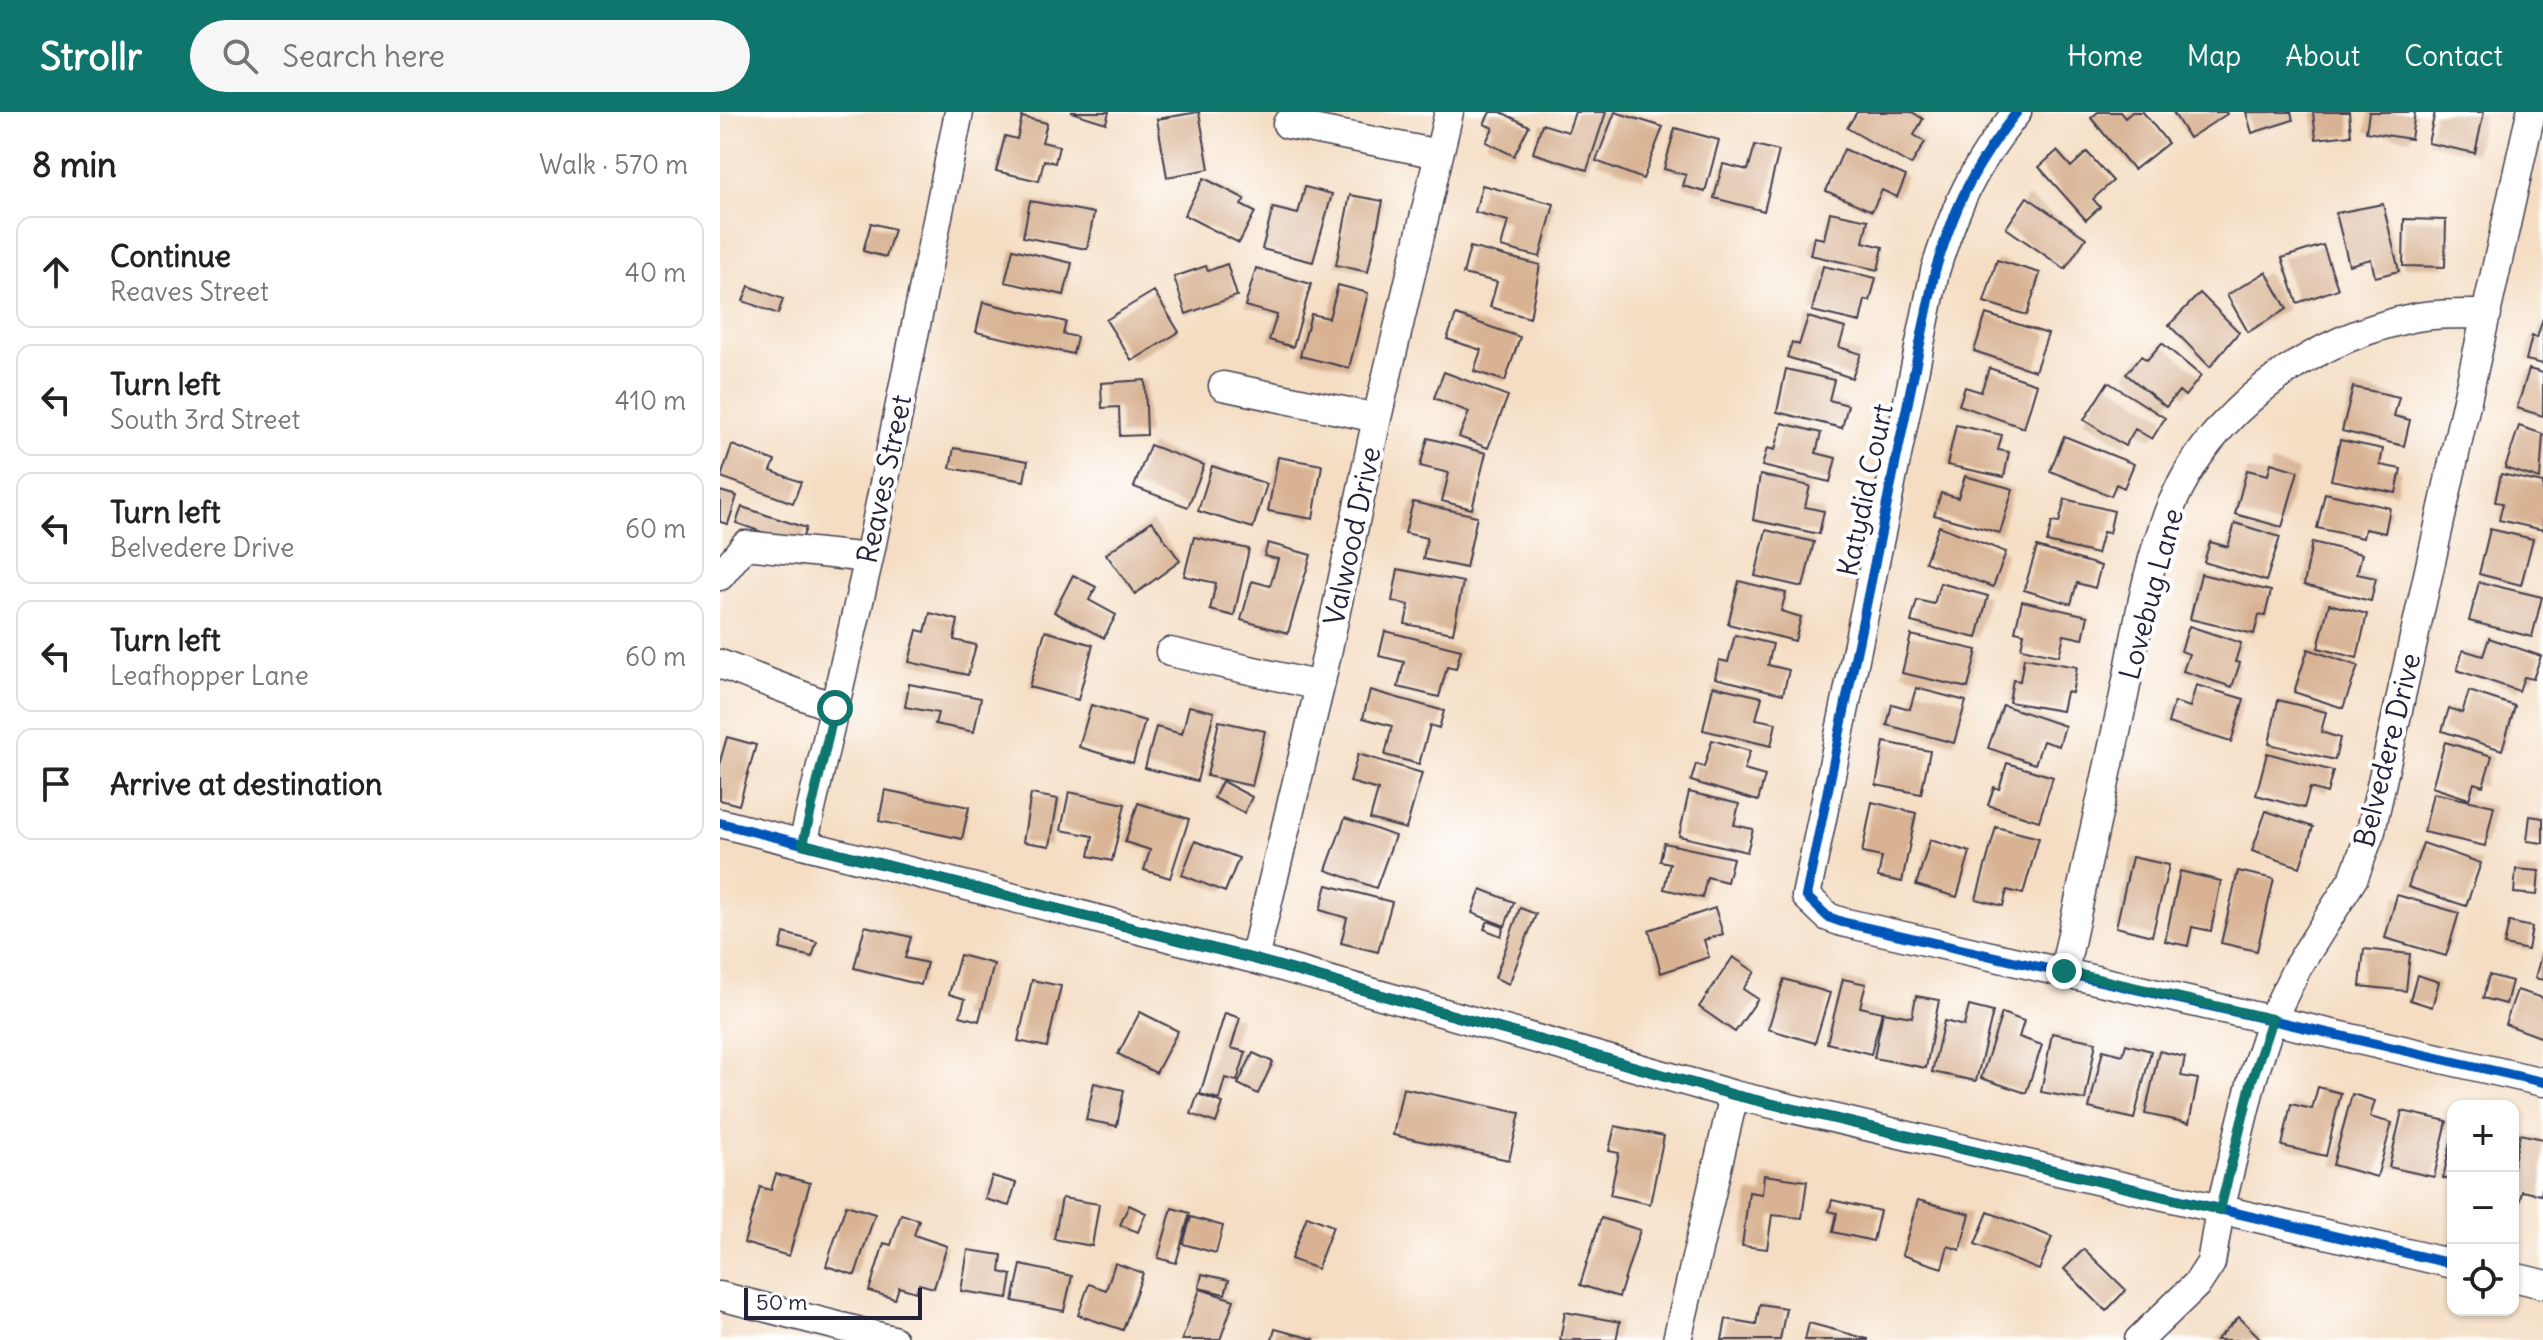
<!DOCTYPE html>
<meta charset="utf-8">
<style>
:root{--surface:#fff;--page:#f6f6f6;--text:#222;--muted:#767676;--line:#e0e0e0;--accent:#0f766e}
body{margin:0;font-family:Delius,sans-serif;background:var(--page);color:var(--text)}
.controls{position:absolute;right:24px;bottom:24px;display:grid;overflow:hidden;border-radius:16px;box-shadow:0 2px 6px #0004}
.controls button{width:72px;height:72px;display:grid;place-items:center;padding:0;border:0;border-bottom:2px solid var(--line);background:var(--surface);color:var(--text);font:40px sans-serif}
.scale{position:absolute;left:24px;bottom:20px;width:178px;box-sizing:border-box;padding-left:8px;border:4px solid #22223b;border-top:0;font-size:22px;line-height:28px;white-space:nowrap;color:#22223b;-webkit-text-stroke:6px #fff;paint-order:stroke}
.stop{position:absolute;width:24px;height:24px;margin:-18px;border:6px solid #0f766e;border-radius:50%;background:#fff}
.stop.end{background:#0f766e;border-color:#fff;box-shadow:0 2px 8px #0008}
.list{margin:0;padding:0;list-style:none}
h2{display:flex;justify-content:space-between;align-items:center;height:104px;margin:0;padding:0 32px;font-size:34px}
h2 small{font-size:26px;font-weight:400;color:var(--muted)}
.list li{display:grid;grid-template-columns:52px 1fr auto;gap:24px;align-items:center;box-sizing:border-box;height:112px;margin:0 16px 16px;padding:0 16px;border:2px solid var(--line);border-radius:16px}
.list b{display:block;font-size:30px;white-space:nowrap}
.list p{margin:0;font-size:26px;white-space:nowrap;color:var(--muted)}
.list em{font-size:26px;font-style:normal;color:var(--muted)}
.icon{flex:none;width:44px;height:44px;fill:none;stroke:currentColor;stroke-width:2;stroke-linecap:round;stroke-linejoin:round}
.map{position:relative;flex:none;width:1823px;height:1228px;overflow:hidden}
header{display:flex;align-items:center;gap:48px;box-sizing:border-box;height:112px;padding:0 40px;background:var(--accent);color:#fff}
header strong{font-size:38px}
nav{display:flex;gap:44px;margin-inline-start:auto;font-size:28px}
.search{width:560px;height:72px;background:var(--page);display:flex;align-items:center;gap:20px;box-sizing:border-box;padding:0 28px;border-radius:44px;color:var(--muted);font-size:30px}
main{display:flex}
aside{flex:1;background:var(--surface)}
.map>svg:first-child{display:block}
.building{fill:#d8b293}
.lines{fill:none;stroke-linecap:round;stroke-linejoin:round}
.minor-casing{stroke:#423e4f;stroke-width:31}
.minor{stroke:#fff;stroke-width:28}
.cycleway-casing{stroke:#fff;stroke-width:15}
.cycleway{stroke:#0057b8;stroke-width:10}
.route{stroke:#0f766e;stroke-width:10}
.labels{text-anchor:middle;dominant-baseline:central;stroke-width:8;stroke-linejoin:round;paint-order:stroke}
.street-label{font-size:28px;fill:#22223b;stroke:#fff}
</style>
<header>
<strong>Strollr</strong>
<div class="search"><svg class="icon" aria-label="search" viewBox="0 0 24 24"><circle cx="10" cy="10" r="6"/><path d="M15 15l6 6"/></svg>Search here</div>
<nav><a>Home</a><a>Map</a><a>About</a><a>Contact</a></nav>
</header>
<main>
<aside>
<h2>8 min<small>Walk · 570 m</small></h2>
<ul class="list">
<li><svg class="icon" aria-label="ahead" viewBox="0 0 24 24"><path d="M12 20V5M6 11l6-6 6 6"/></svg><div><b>Continue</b><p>Reaves Street</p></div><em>40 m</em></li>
<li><svg class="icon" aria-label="left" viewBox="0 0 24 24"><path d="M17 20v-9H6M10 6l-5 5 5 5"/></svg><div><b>Turn left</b><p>South 3rd Street</p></div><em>410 m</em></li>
<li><svg class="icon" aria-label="left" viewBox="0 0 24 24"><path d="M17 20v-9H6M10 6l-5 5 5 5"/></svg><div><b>Turn left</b><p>Belvedere Drive</p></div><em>60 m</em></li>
<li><svg class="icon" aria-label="left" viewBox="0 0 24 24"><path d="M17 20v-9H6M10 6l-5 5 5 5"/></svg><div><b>Turn left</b><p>Leafhopper Lane</p></div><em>60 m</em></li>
<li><svg class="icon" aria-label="arrive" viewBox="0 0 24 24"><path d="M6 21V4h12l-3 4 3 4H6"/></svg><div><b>Arrive at destination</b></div></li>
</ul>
</aside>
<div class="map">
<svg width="1823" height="1228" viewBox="0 0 1823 1228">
<rect width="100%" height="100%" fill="#fff"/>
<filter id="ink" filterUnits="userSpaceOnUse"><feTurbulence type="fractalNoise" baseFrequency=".0125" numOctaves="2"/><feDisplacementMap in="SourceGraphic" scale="16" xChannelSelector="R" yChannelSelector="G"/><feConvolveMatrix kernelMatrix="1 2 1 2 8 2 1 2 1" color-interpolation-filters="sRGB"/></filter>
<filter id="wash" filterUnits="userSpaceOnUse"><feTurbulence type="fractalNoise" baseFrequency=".006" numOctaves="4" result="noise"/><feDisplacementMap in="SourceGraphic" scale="32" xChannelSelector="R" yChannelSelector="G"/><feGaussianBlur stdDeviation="1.8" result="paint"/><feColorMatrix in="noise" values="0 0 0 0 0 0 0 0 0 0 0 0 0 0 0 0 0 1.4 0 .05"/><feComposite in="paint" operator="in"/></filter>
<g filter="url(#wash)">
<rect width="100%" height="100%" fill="#f4ddc2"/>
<g id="blocks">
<!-- building -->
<path class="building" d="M351,0H389L386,11Z
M479,0L489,57L447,65L437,7Z
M770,0H781L809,14L794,44L766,30L773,16L764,12Z
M855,0H886L867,58L813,41L822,12L848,20Z
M895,0L943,15L923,67L876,49Z
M1137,0H1192L1203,7L1194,23L1205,30L1191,53L1127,16Z
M1378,0H1400L1405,6L1412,0H1423L1448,31L1414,58L1371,6Z
M1453,0H1506L1507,2L1469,26Z
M1526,0H1571L1573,8L1532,21Z
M1593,0H1629L1631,23L1596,27Z
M1649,0H1695L1691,27L1646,20Z
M1715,0H1764L1755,41L1708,31Z
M302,5L327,11L322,30L339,34L335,51L324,48L319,69L276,59L285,24L297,27Z
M955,16L999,28L985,80L963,74L966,63L944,57Z
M1035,33L1059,39L1044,99L994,86L1003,52L1028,58Z
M1124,37L1186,64L1177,85L1162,78L1152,99L1106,79Z
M1337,39L1351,55L1367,40L1393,69L1373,87L1380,95L1366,108L1319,55Z
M484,66L525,87L521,93L535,100L519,131L464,103Z
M762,73L834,92L820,145L781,135L788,109L755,100Z
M585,75L612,82L593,150L542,137L553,96L578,102Z
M630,83L663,89L648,160L616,153Z
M1307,85L1366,126L1345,157L1286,116Z
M310,89L374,101L367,137L303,125Z
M1663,92L1679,159L1655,165L1651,147L1629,153L1616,101Z
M1110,100L1148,108L1143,130L1163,135L1158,158L1090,143L1094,125L1104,127Z
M1684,107L1726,108L1725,155L1683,154Z
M151,111L174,117L166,145L143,139Z
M1603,133L1618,177L1577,191L1562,146Z
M750,135L820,153L810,206L770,195L777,170L743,162Z
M293,137L352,151L344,183L285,170Z
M1277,148L1320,161L1307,203L1264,190Z
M507,152L517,184L466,202L454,165L486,154L488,159Z
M1103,154L1156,166L1150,189L1145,188L1140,210L1092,199Z
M536,156L591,172L573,235L549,228L557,203L525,194Z
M1546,160L1567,197L1528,220L1507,183Z
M618,173L648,181L629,256L580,244L591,202L609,206Z
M29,174L63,187L58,202L23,189Z
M434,179L459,220L412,249L386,208Z
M1480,181L1519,220L1490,255L1449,213Z
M263,190L346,210L343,222L357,225L353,242L256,220Z
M1266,202L1328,222L1315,259L1254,239Z
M736,203L800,225L785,269L754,259L761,238L727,227Z
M1088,205L1125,216L1119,235L1141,242L1132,266L1067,245L1072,230L1079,233Z
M1823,206V252L1806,248L1812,224L1817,226Z
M1442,231L1481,264L1465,284L1459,279L1446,295L1406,262L1421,244L1427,248Z
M1269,256L1317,272L1304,316L1239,293L1245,275L1261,280Z
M1066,257L1114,268L1109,288L1128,293L1122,316L1057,300Z
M1809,257L1823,261V304L1797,296Z
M724,260L788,284L768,336L739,325L749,300L714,286Z
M425,268L427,323L400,324L399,295L382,296L381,271Z
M1388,270L1445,306L1432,327L1415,317L1405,334L1364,308Z
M1633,275L1679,285L1674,304L1690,308L1684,334L1622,319Z
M1062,311L1101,321L1096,341L1116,346L1110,370L1042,354L1047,336L1055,338Z
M1236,313L1282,323L1278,338L1289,340L1284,365L1227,353Z
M1799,314L1823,322L1820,367L1785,356Z
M1344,324L1414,352L1404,376L1396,372L1391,384L1330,359Z
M708,326L766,341L752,397L722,389L729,361L700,354Z
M1620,328L1663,337L1660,353L1681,357L1676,381L1611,368Z
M12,333L55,349L51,359L81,370L73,391L1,365Z
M430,333L484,353L468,395L414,375Z
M234,336L308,349L304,369L230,356Z
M558,345L602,353L593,407L548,399Z
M1551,351L1578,359L1562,415L1515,402L1527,358L1548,363Z
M492,354L547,372L533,416L478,399Z
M1781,362L1823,371V418L1779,408L1783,391L1775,390Z
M1040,363L1090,374L1085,395L1104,399L1099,422L1033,408Z
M1245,364L1293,377L1280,421L1214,403L1221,381L1238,386Z
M0,379L17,384L8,412L0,410Z
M1605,381L1670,396L1665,421L1645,417L1643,426L1597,416Z
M1345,387L1394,399L1389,421L1383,420L1377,442L1327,430L1332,410L1339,411Z
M693,390L757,404L746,456L703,447L707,426L685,421Z
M22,395L86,416L80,433L16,411Z
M432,409L460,449L415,482L386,442Z
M1515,411L1560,425L1546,469L1484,450L1490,430L1508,435Z
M1219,414L1286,440L1273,475L1205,450Z
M1770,417L1813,427L1801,473L1759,462Z
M1046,418L1094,430L1083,475L1035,464Z
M474,425L529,437L514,504L490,498L496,471L464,464Z
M1592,430L1642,442L1637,462L1656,466L1651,489L1584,473Z
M548,431L591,443L568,521L521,508L532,469L550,474L558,447L544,444Z
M1317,435L1381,454L1375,476L1357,471L1351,492L1304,478Z
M678,457L743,470L733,521L685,512L689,493L672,489Z
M1481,462L1551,479L1545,504L1539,503L1534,522L1470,507Z
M353,463L376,475L369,488L396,503L384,526L334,500Z
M1019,469L1066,481L1061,499L1081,505L1075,529L1008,512Z
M1759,470L1822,485L1812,525L1749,509Z
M1220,471L1268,484L1257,526L1191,510L1197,488L1214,492Z
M1302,489L1368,504L1363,527L1344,523L1339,544L1301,536L1304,521L1295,519Z
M1609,492L1647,502L1637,546L1598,536Z
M210,501L238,508L234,528L256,533L248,563L189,550L197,518L205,520Z
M1469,514L1521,531L1515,550L1520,551L1512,575L1463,559L1469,542L1461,539Z
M325,519L373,533L358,588L309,575Z
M665,519L741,538L736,557L727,555L719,585L678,575L684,550L659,544Z
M1015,523L1053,532L1048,553L1069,558L1063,582L995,566L999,548L1008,550Z
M1191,523L1257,538L1248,576L1182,561Z
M1769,526L1821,544L1813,567L1804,565L1799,579L1737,558L1743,538L1763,544Z
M1588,537L1638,554L1623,596L1574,580Z
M1304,546L1357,555L1352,581L1346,580L1342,599L1289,590L1293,568L1300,569Z
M189,572L261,586L254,620L215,612L218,601L185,595Z
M1476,573L1524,587L1511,630L1448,611L1454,590L1470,595Z
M993,574L1042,585L1036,607L1056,611L1051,634L983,618Z
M1196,576L1246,589L1234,631L1167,613L1172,592L1190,597Z
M650,578L724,599L719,616L710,613L699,652L665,643L672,614L643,606Z
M1749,579L1795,594L1782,638L1722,619L1729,596L1742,601Z
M1558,588L1606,600L1601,620L1620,626L1615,648L1549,632Z
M371,593L425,609L413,651L359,635Z
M1283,593L1345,614L1339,634L1323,629L1315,652L1268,636Z
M469,594L494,600L477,669L425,656L436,615L462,622Z
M499,609L545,619L532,674L487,664Z
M7,625L36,633L19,693L0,688V649Z
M992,628L1030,639L1024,658L1045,664L1038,689L971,669L976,652L984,655Z
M1164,630L1210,639L1201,682L1156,673Z
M1725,630L1772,644L1763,674L1754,671L1749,687L1712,675Z
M1547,641L1613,659L1607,681L1590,676L1584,696L1536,683Z
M638,642L702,661L686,717L650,707L658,678L630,670Z
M1287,651L1333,665L1319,709L1268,693L1274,675L1279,677Z
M502,669L532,685L524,701L494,686Z
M165,678L249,695L242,727L159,709Z
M349,680L405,692L392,749L369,744L373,724L341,718Z
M969,680L1019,692L1014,713L1033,717L1027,740L959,724Z
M1713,681L1774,694L1765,734L1704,720Z
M311,682L338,687L330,734L303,730Z
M1152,690L1196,701L1182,770L1158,765L1162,745L1142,741Z
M418,691L469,707L450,766L424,758L430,738L405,730Z
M1546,699L1593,715L1580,755L1532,739Z
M1810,704L1823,706V731L1807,729Z
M625,706L675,724L656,776L606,758Z
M1276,715L1319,726L1303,782L1287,778L1283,794L1256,787Z
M1210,728L1250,740L1237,785L1196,773Z
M475,729L519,746L505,780L462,763Z
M944,731L1013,746L1007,770L987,765L982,786L944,777L950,751L940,749Z
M1703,731L1761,751L1746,794L1688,775Z
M1412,745L1449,753L1432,824L1396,815Z
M1796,757L1819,759L1817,783L1794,781Z
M1460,759L1501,769L1491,819L1472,815L1468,834L1445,829Z
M1518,759L1554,767L1537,839L1501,831Z
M607,773L672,790L658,840L621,831L627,806L600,798Z
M761,777L794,790L785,814L752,801Z
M1677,783L1739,801L1726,844L1665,826Z
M800,796L816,802L789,872L775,866Z
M995,796L1003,822L984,828L989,845L941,861L929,818Z
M768,809L784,815L781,824L764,817Z
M1789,810L1812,815L1808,838L1784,833Z
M145,814L191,825L185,846L207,851L201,873L134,856Z
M64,821L97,830L92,845L60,837Z
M1644,837L1690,842L1686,879L1640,874Z
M1822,840H1823V868L1815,866Z
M240,843L274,852L259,909L240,904L245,887L229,882Z
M1013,845L1035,860L1023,877L1038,887L1015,920L979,895Z
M1697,863L1719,870L1712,895L1690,888Z
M1769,863L1792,869L1786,892L1763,886Z
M1064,867L1110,881L1095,931L1048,917Z
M1123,867L1146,872L1140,895L1162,900L1151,942L1107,931Z
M312,868L341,874L327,935L298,929Z
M1797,878L1823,886V926L1785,912Z
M1196,884L1219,888L1206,956L1154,946L1163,900L1192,905Z
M1249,894L1273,900L1256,969L1212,960L1224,909L1244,914Z
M420,900L458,919L436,961L398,942Z
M505,901L520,906L511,936L526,940L517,969L505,966L499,987L480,982Z
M1282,901L1304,909L1299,925L1322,933L1306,981L1261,966Z
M1332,921L1376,930L1365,988L1321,980Z
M1406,932L1431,939L1414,1007L1369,996L1383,938L1403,943Z
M1439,939L1465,945L1461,964L1478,967L1469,1011L1425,1002Z
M533,941L553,950L538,982L518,972Z
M374,971L404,978L397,1014L366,1008Z
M1598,975L1621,981L1606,1044L1562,1034L1571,992L1592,997Z
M683,976L800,1001L789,1048L673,1023Z
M478,982L503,991L496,1011L471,1002Z
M1632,982L1655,989L1650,1005L1672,1011L1657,1065L1613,1053Z
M1682,999L1727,1009L1714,1065L1669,1055Z
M895,1014L944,1024L930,1092L890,1083L899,1041L889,1039Z
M1800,1022L1823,1027V1073L1821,1083L1802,1079L1796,1106L1793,1105V1054Z
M1732,1026H1733V1068L1723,1066Z
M56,1062L90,1071L69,1144L24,1131L40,1075L51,1078Z
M1044,1063L1087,1069L1082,1106L1052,1103L1047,1137L1022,1134L1029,1080L1042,1082Z
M272,1064L296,1071L289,1094L265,1087Z
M342,1086L379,1092L372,1134L334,1127Z
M1112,1088L1160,1099L1153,1129L1113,1120L1117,1101L1109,1099Z
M1198,1088L1250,1102L1240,1138L1228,1134L1222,1156L1182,1143Z
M126,1093L155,1102L135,1163L106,1154Z
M409,1093L426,1101L418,1120L400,1113Z
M452,1096L470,1101L456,1151L438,1146Z
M1268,1100L1332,1125L1319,1158L1255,1132Z
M181,1102L199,1108L194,1123L227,1134L214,1176L199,1172L196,1180L179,1175L175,1187L149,1179L164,1131L171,1133Z
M587,1104L613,1114L597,1157L571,1147Z
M471,1105L503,1114L496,1141L463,1132Z
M881,1106L920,1118L899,1185L860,1173Z
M1364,1137L1406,1178L1386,1199L1344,1157Z
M248,1138L282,1143L280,1160L292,1163L288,1186L241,1179Z
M395,1151L423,1161L403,1218L358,1203L369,1172L386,1178Z
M301,1153L352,1164L344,1199L293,1189Z
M482,1162L509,1168L505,1182L479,1176Z
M480,1177L514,1188L500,1228H462Z
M1040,1192L1066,1196L1060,1228H1002L1006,1207L1036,1212Z
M845,1200L900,1210L896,1228H840Z
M1519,1205L1542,1228H1496Z
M1089,1211L1148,1227V1228H1085Z
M555,1217L594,1227L593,1228H552Z"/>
</g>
</g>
<g filter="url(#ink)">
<use href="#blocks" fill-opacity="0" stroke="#423e4f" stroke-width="2"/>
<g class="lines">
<defs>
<path id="minor" d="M1297,0C1253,55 1236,92 1215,159L1086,784L1108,805L1122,810L1823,970
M567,12L719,42
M503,274L657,306
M0,464L25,433L149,446
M450,540L600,574
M0,552L115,596
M0,711L534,847L1014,983L1733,1152
M83,732L149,446L239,0
M534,847L600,574L657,306L729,0
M1344,859C1363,770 1382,682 1402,593C1416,527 1425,456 1451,394C1492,298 1585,232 1683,208C1710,201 1739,202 1767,202
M1793,1165L1823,1172
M0,1184L173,1228
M957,1228L1014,983
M1419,1228L1478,1171L1491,1151L1500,1098L1532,968L1552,907L1577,856L1634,765L1651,719L1811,0"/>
</defs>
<!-- minor casing -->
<use href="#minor" class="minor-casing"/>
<!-- minor -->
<use href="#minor" class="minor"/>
<defs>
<path id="cycleway" d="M1297,0C1253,55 1236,92 1215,159L1086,784L1108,805L1122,810L1823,970
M0,711L534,847L1014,983L1733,1152"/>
</defs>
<!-- cycleway casing -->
<use href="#cycleway" class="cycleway-casing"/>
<!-- cycleway -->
<use href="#cycleway" class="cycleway"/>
</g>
</g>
<g class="lines" filter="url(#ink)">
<!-- route -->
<path class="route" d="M115,596L83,732L534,847L1014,983L1500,1098L1532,968L1552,907L1344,859"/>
</g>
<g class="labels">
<!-- street labels -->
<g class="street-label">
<text transform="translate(164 367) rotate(-78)">Reaves Street</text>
<text transform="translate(1145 378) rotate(-78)">Katydid Court</text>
<text transform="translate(632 424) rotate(-78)">Valwood Drive</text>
<text transform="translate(1431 482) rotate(-75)">Lovebug Lane</text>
<text transform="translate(1667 638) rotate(-76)">Belvedere Drive</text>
</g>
</g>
</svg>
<div class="controls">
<button>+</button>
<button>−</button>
<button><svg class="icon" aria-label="locate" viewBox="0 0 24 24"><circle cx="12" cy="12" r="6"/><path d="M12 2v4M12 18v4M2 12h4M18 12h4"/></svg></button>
</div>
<div class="scale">50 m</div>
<div class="stop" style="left:115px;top:596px"></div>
<div class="stop end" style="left:1344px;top:859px"></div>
</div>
</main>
